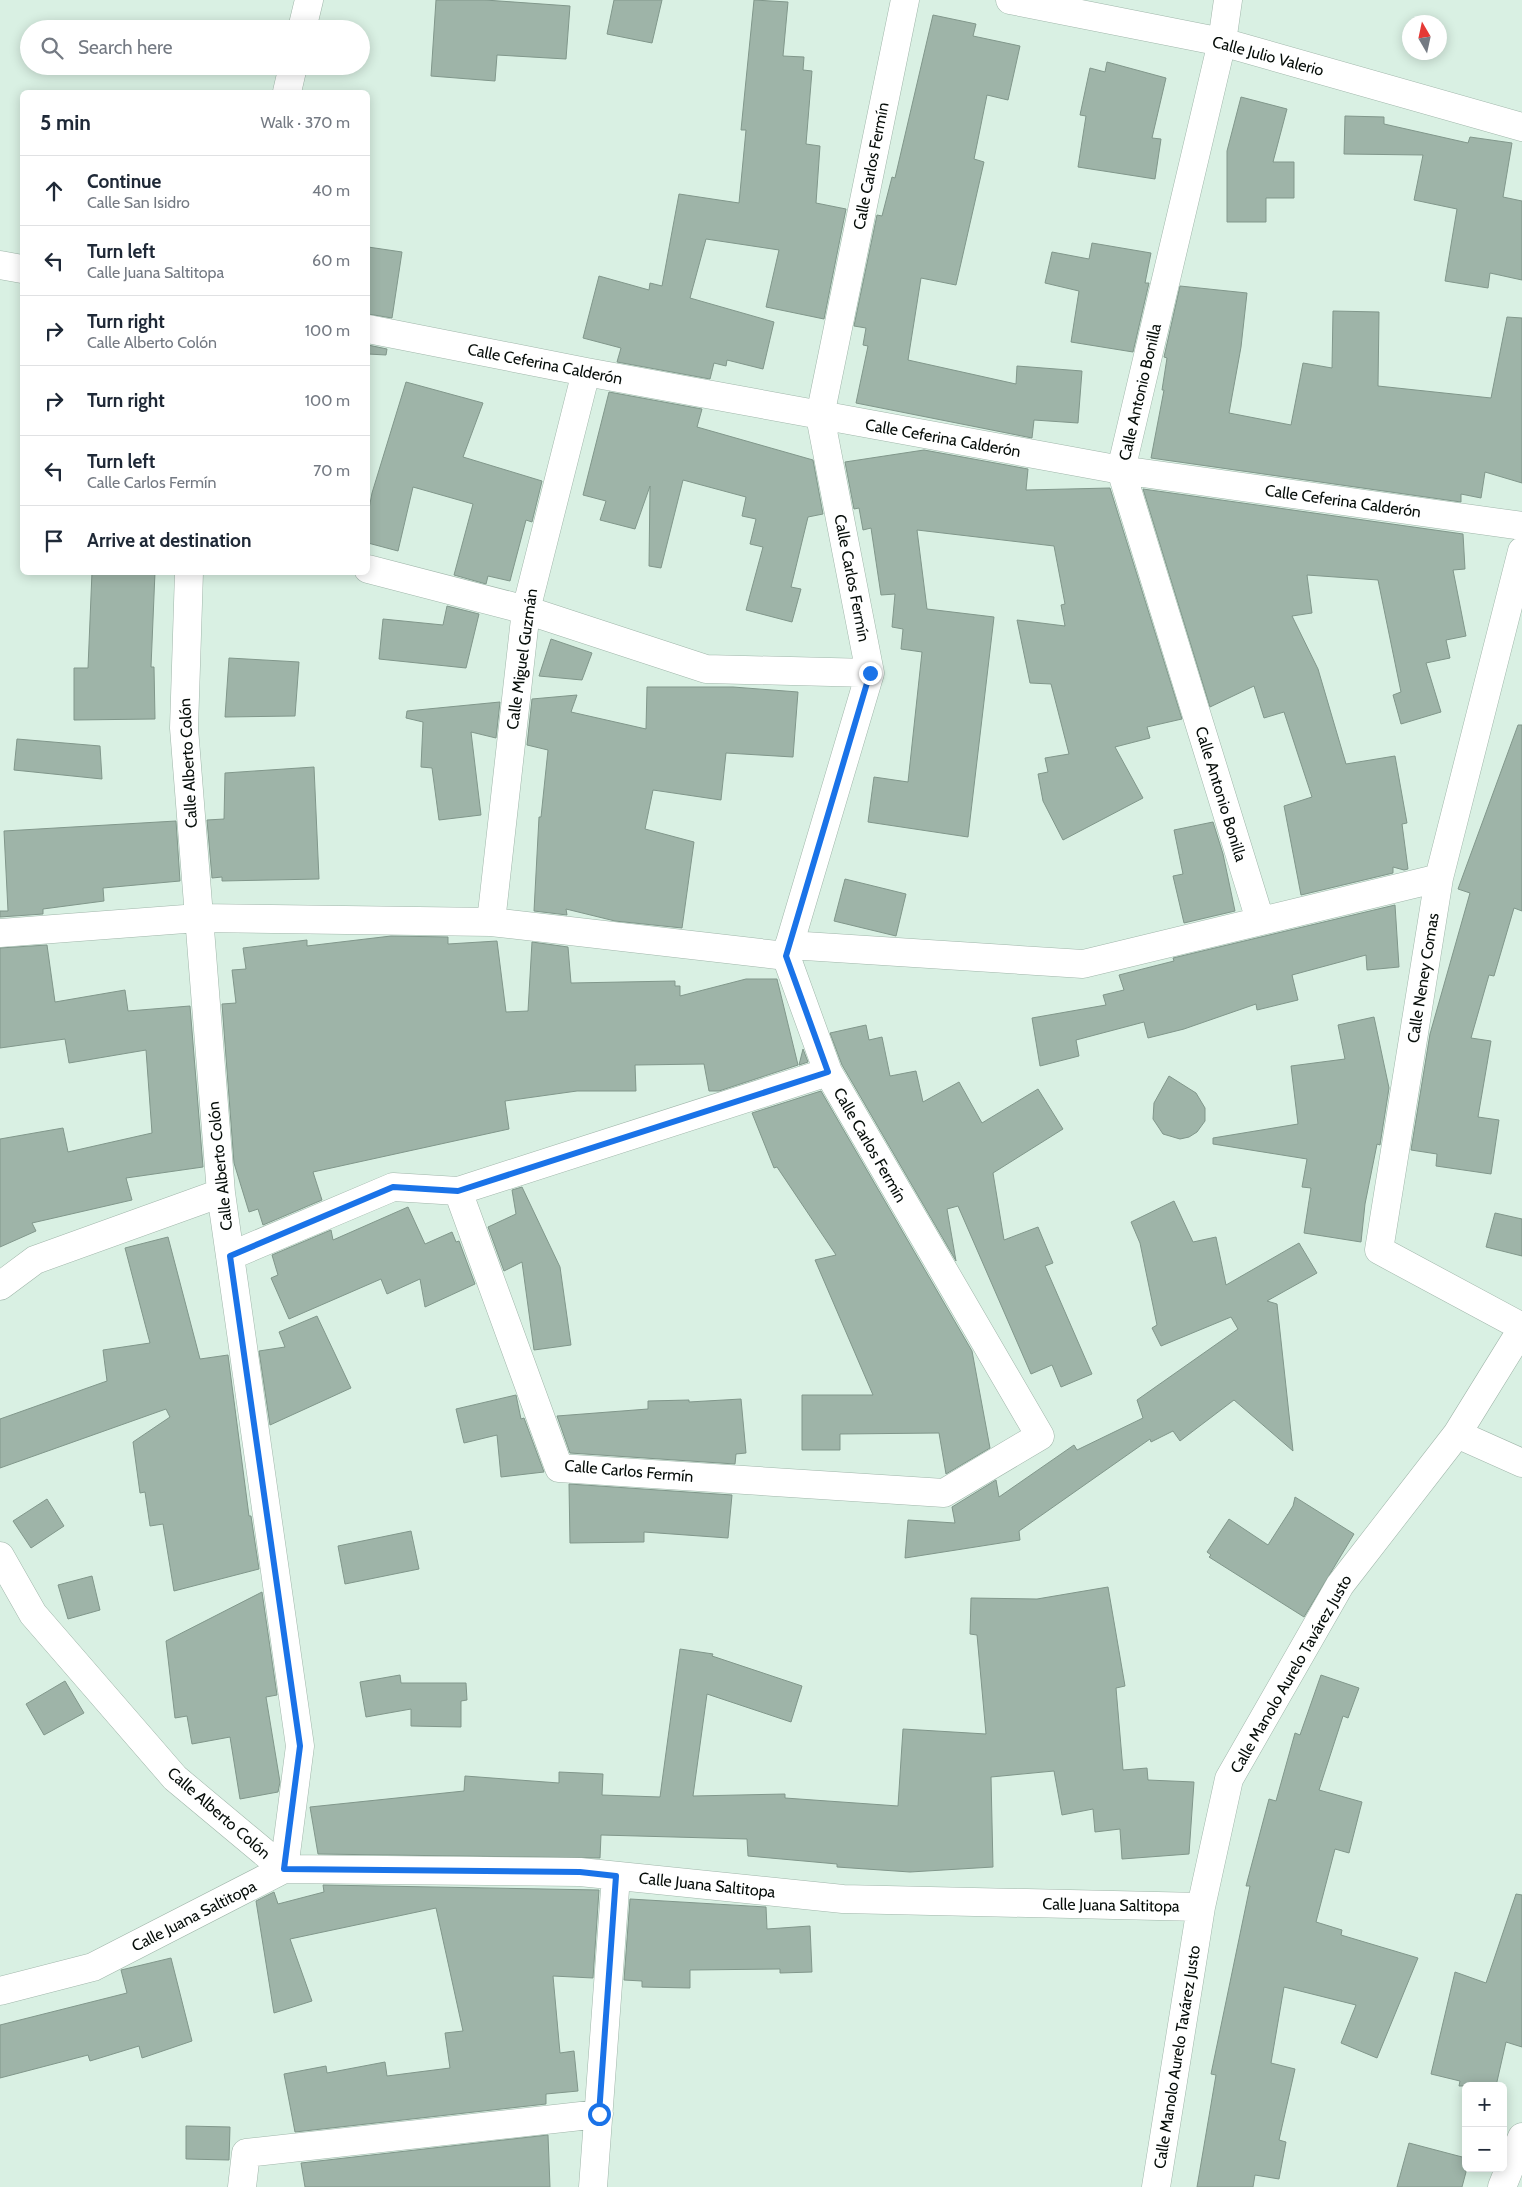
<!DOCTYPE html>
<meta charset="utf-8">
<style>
:root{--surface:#fff;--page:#f2f2f3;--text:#1f2937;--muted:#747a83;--line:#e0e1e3}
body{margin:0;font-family:Cabin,sans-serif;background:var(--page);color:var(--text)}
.controls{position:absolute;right:15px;bottom:15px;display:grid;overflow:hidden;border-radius:8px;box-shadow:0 2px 12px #0003}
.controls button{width:45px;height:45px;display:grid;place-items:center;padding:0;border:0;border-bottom:1px solid var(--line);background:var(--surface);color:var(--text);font:25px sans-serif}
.compass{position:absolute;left:1402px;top:15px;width:45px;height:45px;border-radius:50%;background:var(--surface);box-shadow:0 2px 12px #0003;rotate:351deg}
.stop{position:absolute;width:15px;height:15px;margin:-11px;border:4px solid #1a73e8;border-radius:50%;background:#fff}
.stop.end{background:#1a73e8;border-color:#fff;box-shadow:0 1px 5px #0008}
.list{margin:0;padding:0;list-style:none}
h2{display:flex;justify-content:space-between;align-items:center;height:65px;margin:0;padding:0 20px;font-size:21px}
h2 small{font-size:16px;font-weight:400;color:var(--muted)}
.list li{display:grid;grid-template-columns:32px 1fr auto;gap:15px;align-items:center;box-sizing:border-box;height:70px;padding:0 20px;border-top:1px solid var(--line)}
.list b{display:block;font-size:19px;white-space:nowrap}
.list p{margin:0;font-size:16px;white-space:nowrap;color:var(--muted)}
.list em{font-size:16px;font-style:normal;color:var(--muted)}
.icon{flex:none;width:28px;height:28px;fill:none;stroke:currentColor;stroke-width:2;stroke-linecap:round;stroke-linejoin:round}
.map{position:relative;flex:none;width:1522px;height:2187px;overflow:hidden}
.search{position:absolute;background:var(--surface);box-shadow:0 2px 12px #0003;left:20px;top:20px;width:350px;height:55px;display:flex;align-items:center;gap:12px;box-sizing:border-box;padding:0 18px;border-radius:28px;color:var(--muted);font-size:19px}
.panel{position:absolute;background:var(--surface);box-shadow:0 2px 12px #0003;left:20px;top:90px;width:350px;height:485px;border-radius:8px}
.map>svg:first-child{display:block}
.building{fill:#9eb4a8;stroke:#81978b}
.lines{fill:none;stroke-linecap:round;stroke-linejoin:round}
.minor-casing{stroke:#a0b6aa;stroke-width:29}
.minor{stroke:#fff;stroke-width:28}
.route{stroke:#1a73e8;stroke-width:6}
.labels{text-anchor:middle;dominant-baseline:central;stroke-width:4;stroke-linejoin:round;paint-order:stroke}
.street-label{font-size:16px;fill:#060d09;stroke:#fff}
</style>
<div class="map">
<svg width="1522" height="2187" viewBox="0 0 1522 2187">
<rect width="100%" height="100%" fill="#d9f0e3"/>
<!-- building -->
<path class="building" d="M436,0H485L570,6L566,59L497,55L495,81L431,76Z
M614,0H662L652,43L607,34Z
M754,0L788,2L783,56L804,57L803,70L812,71L806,144L820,146L816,203L846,209L824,319L766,307L779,250L706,239L690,298L774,322L763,369L727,360L726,366L714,363L710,379L617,362L621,348L583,338L599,276L649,290L650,283L662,286L679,194L739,203L746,130H741Z
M933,15L976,24L973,36L1020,46L1008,100L987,95L974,159L984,162L956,285L921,278L908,360L1016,384L1017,366L1082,371L1078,423L1034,420L1032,438L856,403L868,346L863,345L866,328L854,326L877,215L882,216L892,177L895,178Z
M1107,62L1166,78L1152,138L1161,139L1155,179L1078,167L1086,116L1080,115L1090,68L1105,72Z
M1241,97L1287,109L1273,162H1294V198H1266V222H1227V151Z
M1345,116L1384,117V124L1468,143L1470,137L1512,143L1503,197L1522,201V280L1490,273L1488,288L1445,281L1457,209L1414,200L1423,155L1344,154Z
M1092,243L1151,253L1145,283H1149L1133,352L1071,342L1079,291L1045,283L1052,252L1089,259Z
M368,247L402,252L392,318L368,314Z
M1180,286L1247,293L1241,347L1229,413L1291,425L1303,363L1332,368L1333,311L1379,312L1378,386L1491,398L1507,317L1522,318V483L1485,472L1481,498L1461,494V502L1151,458L1164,390H1162L1167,358L1164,357Z
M368,345L387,349L386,355L368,354Z
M406,382L483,403L463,457L542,481L532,522L526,520L510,581L488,576L486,584L454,575L473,504L413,487L398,551L368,543V514L372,493Z
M609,392L702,409L697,427L813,460L823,514L808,517L791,587L801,589L792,622L746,610L763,547L750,544L756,519L742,516L746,497L683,480L661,568L649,566L650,486L635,529L600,520L606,501L583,495Z
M924,450L1028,469L1026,490L1110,488L1182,719L1147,727L1150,738L1115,747L1143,798L1063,840L1043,801L1038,774L1048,772L1045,758L1069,754L1051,684L1030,683L1017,620L1065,626L1061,605L1065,604L1054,546L917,530L927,609L994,617L968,837L868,822L874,777L908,782L922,652L901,649L903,629L892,627L895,594L881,595L871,528L863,530L859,508L854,509L845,462Z
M1143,489L1463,534L1465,569L1453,570L1466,636L1446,640L1450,658L1426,663L1441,712L1401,724L1393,695L1401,692L1378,580L1307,575L1312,613L1292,616L1318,669L1346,764L1395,756L1407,823L1402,824L1408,869L1404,870L1393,867V873L1301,895L1284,806L1312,797L1284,712L1264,718L1254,686L1210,707Z
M92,572H155L151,667H154L155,719L74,720V668H88Z
M447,606L479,614L466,668L379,659L383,619L443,625Z
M551,639L592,653L582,680L539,676Z
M229,658L299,662L295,716L225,717Z
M647,687H733L798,692L793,757L726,753L721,800L653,790L645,829L694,842L682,928L615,921L566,909L567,915L534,911L539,817H541L548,750L527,745L532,699L577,695L571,712L646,729Z
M500,702L496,738L471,732L481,815L439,820L432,768L421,767L423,722L406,718L407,711Z
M1518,725H1522V911L1514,908L1494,976L1489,975L1471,1038L1491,1041L1478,1117L1499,1120L1491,1174L1436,1166L1437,1154L1411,1150L1430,1034L1470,893L1458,889Z
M17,739L100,746L102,779L14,770Z
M314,767L319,879L222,881V877L212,878L207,820L224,819L225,773Z
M176,821L180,881L103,888L104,901L43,909V914L0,917V911H8L4,831Z
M1213,822L1223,854L1235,911L1184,923L1173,876L1183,874L1174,830Z
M845,879L906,894L896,936L834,921Z
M1395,905L1399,967L1367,970L1366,955L1292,975L1298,1000L1257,1010L1256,1004L1184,1029L1148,1038L1144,1022L1076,1040L1079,1056L1040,1066L1032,1018L1106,1005L1103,995L1124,990L1119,975L1174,961L1173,958Z
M391,936L448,937V944L497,941L506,1012L528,1011L532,942L568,947L571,983L675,981V986H680V996L746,979H777L798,1065L719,1091H709L704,1064L635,1065L636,1091H577L505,1101L509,1129L313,1172L322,1200L263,1225L258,1209L249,1212L234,1163L222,1004L236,1003L232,970L246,969L243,948L307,940V946Z
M47,945L55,1002L125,990L128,1011L190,1006L203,1167L126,1178L132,1200L32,1223L36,1231L0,1247V1139L63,1128L68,1152L152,1133L146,1050L69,1063L65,1039L0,1048V948Z
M1374,1017L1389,1088L1380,1145L1377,1144L1365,1204L1361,1242L1304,1233L1311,1188L1302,1187L1307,1159L1213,1144V1138L1298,1124L1291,1066L1345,1059L1338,1025Z
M866,1025L869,1040L882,1037L890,1076L916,1071L923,1102L959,1082L982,1123L1038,1089L1063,1129L993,1173L1004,1240L1038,1227L1053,1263L1045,1266L1092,1374L1061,1387L1052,1365L1031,1374L958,1206L947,1209L956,1261L842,1065L830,1033Z
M803,1049L808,1062L799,1065Z
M1169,1076L1196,1093L1205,1108V1121L1197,1132L1189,1137L1180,1139L1163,1134L1153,1119L1154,1103Z
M821,1091L972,1351L990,1448L946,1474L939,1433L840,1434V1450H802V1395H873L815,1260L836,1255L777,1167L774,1168L752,1113Z
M522,1187L560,1267L571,1345L534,1350L522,1262L504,1271L488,1227L516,1214L512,1190Z
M1174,1201L1193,1242L1216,1237L1226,1285L1299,1243L1317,1273L1267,1301L1277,1304L1293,1451L1234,1400L1180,1441L1173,1431L1151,1442L1150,1439L1019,1531L1020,1540L905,1558L908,1520L955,1523L952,1507L996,1480L999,1497L1074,1445L1077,1450L1143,1418L1137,1400L1238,1329L1231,1317L1161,1346L1152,1328L1157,1325L1140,1243L1131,1222Z
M408,1207L425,1244L452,1232L456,1242L459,1241L475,1284L425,1307L420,1279L387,1294L381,1279L289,1319L271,1278L278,1275L272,1255L331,1230L333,1240Z
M1495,1213L1522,1219V1256L1486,1247Z
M168,1237L200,1359L228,1355L249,1516H251L259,1569L174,1591L163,1524L150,1526L145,1492L140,1493L133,1442L170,1417L166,1409L0,1468V1419L107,1381L103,1350L150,1343L125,1248Z
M317,1316L351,1388L270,1425L259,1351L285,1347L279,1332Z
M516,1395L521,1419L524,1418L544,1472L501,1477L497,1435L464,1443L456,1409Z
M741,1399L746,1453L736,1454L735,1464L570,1453L557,1416L648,1409V1401L689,1400V1402Z
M569,1484L732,1495L728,1538L644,1532V1542L570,1543Z
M1295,1497L1354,1534L1304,1617L1209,1557L1211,1555L1207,1552L1229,1519L1268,1545L1293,1506Z
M47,1499L64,1526L31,1548L13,1521Z
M411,1531L419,1569L345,1584L338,1546Z
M92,1576L100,1610L68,1619L58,1585Z
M1108,1587L1125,1686L1116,1688L1123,1770L1147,1768L1148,1780L1194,1782L1189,1854L1122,1859L1120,1829L1095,1832L1093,1809L1062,1815L1054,1771L991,1777L993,1867L910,1872L837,1867V1864L748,1856L747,1839L601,1835L600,1858L318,1854L310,1807L464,1791L465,1776L559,1783V1772L603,1774L602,1795L660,1797L680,1649L713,1654L712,1656L802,1686L791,1722L707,1694L693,1796L785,1794V1798L898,1806L903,1729L986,1734L977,1635L970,1634L971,1598L1037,1599Z
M262,1592L277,1695L266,1697L280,1782L278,1792L240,1799L230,1737L192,1744L187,1716L175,1718L166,1641Z
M400,1675L401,1683H466L467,1700L461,1701V1727L411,1726V1709L366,1717L360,1682Z
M1321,1675L1359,1688L1348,1718L1343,1716L1319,1790L1362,1802L1349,1853L1335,1849L1316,1922L1342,1930L1341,1935L1418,1958L1377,2058L1341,2043L1356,2005L1284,1987L1271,2063L1295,2069L1279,2140L1286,2142L1279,2179L1255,2175L1253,2187H1197L1216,2075L1211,2074L1250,1886H1246L1269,1799L1276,1801L1295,1733L1300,1735Z
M65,1681L84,1713L44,1735L26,1704Z
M323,1885L599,1890L593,1978L553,1976L560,2053L574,2051L578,2091L546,2094V2104L295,2132L284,2074L326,2066L327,2073L385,2062L387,2076L450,2068L445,2033L463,2031L436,1908L290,1939L312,2001L274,2013L256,1901L274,1892L278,1904L324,1892Z
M1516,1894L1522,1895V2047L1506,2042L1496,2086H1459L1460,2081L1431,2074L1455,1972L1486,1983Z
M630,1899L766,1907L767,1929L810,1926L812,1972L780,1973V1969L690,1970V1988L642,1987V1981L624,1980Z
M171,1958L192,2041L142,2058L139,2046L90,2061L88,2055L0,2078V2025L127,1993L121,1970Z
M186,2126L230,2127L229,2160L186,2159Z
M548,2135L550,2187H305L301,2163Z
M1409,2143L1466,2158V2172L1462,2187H1397Z"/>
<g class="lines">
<defs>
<path id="minor" d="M1010,0L1222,42L1522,127
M1228,0L1222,42L1121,470L1260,920
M302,29L309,0
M287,92L293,66
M0,265L22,269
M368,329L586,372L1121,470L1522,526
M1522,551L1439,878L1379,1250L1522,1327
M368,569L526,610L706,669L870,673
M189,572L184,728L221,1193L300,1746L284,1869
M491,922L526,610L586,372
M0,933L198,918L491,922L786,956
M789,945L1083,964L1439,878
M458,1191L559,1468L944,1493L1040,1436L828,1072L786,956L870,673L820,416L905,0
M230,1256L393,1187L458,1191L828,1072
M0,1286L35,1260L221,1193
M1457,1434L1522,1463
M0,1556L33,1614L175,1778L284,1869
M0,1991L93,1967L284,1869L580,1872L843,1899L1201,1907
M242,2187L246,2153L599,2114
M593,2187L616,1876
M1156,2187L1201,1907L1229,1779L1340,1585L1457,1434L1522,1329
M1502,2187L1522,2137"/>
</defs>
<!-- minor casing -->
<use href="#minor" class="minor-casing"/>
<!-- minor -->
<use href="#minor" class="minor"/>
</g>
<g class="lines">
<!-- route -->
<path class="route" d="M599,2114L616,1876L580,1872L284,1869L300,1746L230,1256L393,1187L458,1191L828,1072L786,956L870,673"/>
</g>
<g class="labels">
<!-- street labels -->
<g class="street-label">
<text transform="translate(1268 56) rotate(15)">Calle Julio Valerio</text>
<text transform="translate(871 166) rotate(-79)">Calle Carlos Fermín</text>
<text transform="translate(545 364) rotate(11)">Calle Ceferina Calderón</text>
<text transform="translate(1140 392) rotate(-77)">Calle Antonio Bonilla</text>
<text transform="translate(943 438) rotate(10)">Calle Ceferina Calderón</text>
<text transform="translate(1343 501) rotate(8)">Calle Ceferina Calderón</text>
<text transform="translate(852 578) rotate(79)">Calle Carlos Fermín</text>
<text transform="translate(522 659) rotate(-82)">Calle Miguel Guzmán</text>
<text transform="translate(188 763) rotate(-93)">Calle Alberto Colón</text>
<text transform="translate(1221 794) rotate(73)">Calle Antonio Bonilla</text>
<text transform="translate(1423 978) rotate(-81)">Calle Neney Comas</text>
<text transform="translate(870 1145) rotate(60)">Calle Carlos Fermín</text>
<text transform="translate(220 1166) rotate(-96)">Calle Alberto Colón</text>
<text transform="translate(629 1471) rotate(5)">Calle Carlos Fermín</text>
<text transform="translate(1291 1674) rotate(-60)">Calle Manolo Aurelo Tavárez Justo</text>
<text transform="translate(219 1813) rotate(41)">Calle Alberto Colón</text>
<text transform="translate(707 1885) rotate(6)">Calle Juana Saltitopa</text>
<text transform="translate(1111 1905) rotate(1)">Calle Juana Saltitopa</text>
<text transform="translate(194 1916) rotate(-27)">Calle Juana Saltitopa</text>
<text transform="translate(1177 2057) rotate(-81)">Calle Manolo Aurelo Tavárez Justo</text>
</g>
</g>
</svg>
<div class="controls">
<button>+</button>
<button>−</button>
</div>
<svg class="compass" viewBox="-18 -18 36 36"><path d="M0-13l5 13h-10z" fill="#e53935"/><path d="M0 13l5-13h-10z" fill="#747a83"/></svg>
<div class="stop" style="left:599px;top:2114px"></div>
<div class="stop end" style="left:870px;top:673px"></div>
<div class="search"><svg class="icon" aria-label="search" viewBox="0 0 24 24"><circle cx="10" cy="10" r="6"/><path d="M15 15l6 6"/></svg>Search here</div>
<section class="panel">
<h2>5 min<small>Walk · 370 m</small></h2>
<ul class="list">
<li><svg class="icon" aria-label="ahead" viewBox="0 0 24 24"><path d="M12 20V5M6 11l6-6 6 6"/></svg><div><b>Continue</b><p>Calle San Isidro</p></div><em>40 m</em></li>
<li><svg class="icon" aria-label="left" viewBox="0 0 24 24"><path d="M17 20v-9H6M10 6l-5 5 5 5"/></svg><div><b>Turn left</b><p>Calle Juana Saltitopa</p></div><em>60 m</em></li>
<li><svg class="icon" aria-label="right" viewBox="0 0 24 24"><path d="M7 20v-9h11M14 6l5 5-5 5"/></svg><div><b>Turn right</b><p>Calle Alberto Colón</p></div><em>100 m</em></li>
<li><svg class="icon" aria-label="right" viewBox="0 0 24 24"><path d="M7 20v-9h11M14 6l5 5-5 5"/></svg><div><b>Turn right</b></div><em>100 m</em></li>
<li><svg class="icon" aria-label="left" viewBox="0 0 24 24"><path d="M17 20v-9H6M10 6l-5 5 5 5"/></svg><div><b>Turn left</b><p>Calle Carlos Fermín</p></div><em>70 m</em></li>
<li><svg class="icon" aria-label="arrive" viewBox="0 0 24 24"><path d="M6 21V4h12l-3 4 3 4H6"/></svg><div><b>Arrive at destination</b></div></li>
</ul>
</section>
</div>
